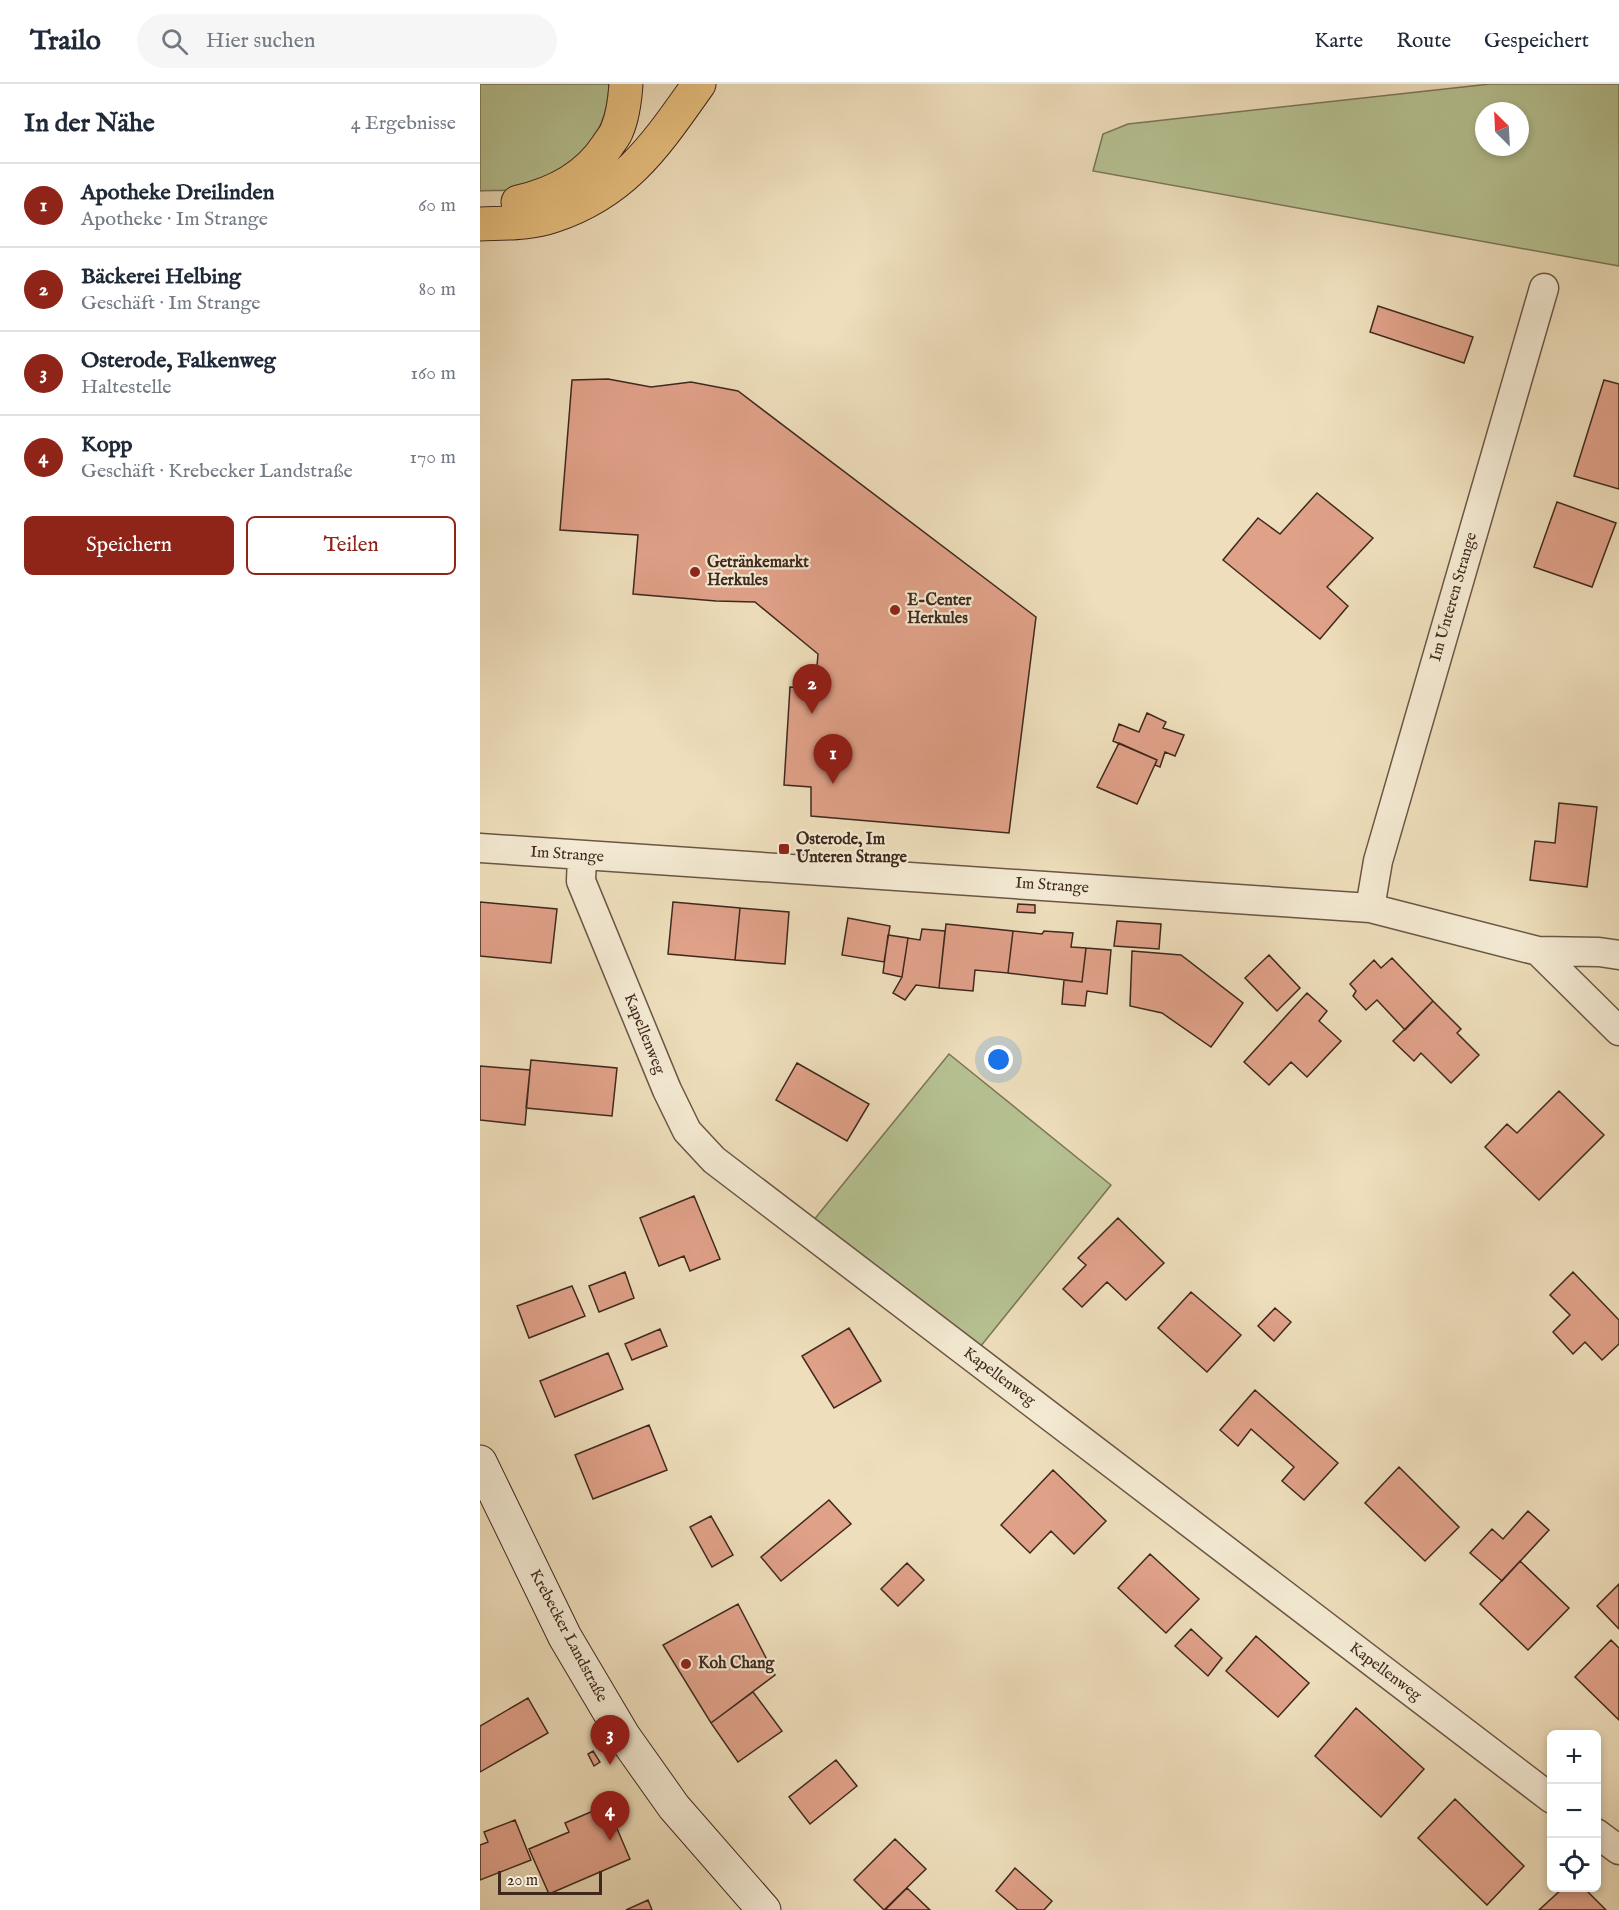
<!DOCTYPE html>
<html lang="de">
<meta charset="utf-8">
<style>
:root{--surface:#fff;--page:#f6f6f7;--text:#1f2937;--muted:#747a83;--line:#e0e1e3;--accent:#8f2418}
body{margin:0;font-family:"IM FELL English",serif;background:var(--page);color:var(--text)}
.controls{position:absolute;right:18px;bottom:18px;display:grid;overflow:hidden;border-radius:9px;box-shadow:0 3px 9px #0003}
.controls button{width:54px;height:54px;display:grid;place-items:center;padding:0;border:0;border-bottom:2px solid var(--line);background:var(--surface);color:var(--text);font:30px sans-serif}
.compass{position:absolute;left:995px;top:18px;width:54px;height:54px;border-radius:50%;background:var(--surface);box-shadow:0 3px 9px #0003;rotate:336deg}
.scale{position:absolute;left:18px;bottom:15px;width:104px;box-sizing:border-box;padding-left:6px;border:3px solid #3f291e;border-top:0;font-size:16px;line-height:21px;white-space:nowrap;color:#3f291e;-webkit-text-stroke:4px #f4ead3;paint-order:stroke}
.you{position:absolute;left:519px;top:976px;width:21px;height:21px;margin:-15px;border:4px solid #fff;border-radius:50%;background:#1a73e8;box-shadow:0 0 0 9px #1a73e833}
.badge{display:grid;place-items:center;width:39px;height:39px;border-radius:50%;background:var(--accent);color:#fff;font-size:20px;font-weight:700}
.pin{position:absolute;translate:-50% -50px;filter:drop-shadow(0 2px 3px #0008)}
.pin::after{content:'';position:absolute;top:32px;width:21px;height:18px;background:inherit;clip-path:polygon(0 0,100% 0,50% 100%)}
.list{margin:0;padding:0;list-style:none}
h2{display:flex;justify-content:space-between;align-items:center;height:78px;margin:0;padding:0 24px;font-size:26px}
h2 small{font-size:20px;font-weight:400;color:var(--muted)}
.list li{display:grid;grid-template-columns:39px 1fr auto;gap:18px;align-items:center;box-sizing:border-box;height:84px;padding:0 24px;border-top:2px solid var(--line)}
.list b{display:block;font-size:22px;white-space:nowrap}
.list p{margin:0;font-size:20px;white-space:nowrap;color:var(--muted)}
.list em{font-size:20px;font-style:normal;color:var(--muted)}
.actions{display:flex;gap:12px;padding:18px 24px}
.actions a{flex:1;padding:14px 0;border:2px solid var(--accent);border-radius:9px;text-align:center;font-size:21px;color:var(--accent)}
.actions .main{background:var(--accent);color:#fff}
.icon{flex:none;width:33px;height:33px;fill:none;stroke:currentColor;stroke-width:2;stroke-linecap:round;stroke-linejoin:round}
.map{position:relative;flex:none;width:1139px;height:1826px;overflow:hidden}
header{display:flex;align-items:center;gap:36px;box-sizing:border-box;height:84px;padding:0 30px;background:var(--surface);border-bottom:2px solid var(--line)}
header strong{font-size:28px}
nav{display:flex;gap:33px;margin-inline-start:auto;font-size:21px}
.search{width:420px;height:54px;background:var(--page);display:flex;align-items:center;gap:15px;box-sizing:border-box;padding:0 21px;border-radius:33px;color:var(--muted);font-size:22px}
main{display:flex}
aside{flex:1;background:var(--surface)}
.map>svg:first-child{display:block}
.green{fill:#b6c292;stroke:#7a7658;stroke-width:1.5;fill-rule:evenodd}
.building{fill:#e0a189;stroke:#3f291e;stroke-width:1.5}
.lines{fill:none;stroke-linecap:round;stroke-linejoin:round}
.street-casing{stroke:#6b5645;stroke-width:31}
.secondary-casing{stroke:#3f291e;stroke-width:35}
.highway-casing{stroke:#3f291e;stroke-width:35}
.street{stroke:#f4ead3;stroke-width:28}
.secondary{stroke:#f4ead3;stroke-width:33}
.highway{stroke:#e7bf7e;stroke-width:33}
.poi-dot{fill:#8f2418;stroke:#f4ead3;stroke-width:2}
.labels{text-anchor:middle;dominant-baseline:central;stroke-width:4.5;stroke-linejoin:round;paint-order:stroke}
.poi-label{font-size:16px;font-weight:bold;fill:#3f291e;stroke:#f4ead3;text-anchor:start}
.street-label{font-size:16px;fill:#3f291e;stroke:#f4ead3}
</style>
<header>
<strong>Trailo</strong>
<div class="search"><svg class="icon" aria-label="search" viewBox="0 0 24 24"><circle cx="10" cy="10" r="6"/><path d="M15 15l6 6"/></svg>Hier suchen</div>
<nav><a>Karte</a><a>Route</a><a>Gespeichert</a></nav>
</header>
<main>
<aside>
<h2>In der Nähe<small>4 Ergebnisse</small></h2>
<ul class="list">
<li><span class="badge">1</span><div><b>Apotheke Dreilinden</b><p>Apotheke · Im Strange</p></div><em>60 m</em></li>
<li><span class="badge">2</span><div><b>Bäckerei Helbing</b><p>Geschäft · Im Strange</p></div><em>80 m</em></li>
<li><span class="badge">3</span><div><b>Osterode, Falkenweg</b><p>Haltestelle</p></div><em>160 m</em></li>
<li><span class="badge">4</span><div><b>Kopp</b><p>Geschäft · Krebecker Landstraße</p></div><em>170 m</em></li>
</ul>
<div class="actions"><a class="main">Speichern</a><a>Teilen</a></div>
</aside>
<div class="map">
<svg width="1139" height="1826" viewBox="0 0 1139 1826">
<rect width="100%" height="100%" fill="#eedebb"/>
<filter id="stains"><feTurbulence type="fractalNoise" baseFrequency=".00333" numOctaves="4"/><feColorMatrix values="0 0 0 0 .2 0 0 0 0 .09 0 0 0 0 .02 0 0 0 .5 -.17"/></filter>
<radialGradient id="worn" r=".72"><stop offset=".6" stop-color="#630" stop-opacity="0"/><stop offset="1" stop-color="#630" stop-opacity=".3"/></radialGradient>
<!-- green -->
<path class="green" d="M0,0H129C128,58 84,99 28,106C19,107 9,106 0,107Z
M1010,0H1139V182L613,87L623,50L648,40ZM1004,27H1040V63H1004Z
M469,970L631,1101L496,1268L333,1137Z"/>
<!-- building -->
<path class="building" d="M898,222L993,253L984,279L890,248Z
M128,295L171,303L211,298L258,307L556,533L529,749L331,732V703L304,701L310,603L335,605L338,570L275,518L236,517L153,510L158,451L80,446L92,296Z
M1124,296L1139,300V405L1094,392Z
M837,409L893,454L847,503L868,522L840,555L743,476L778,434L800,450Z
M1077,418L1136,439L1112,503L1054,483Z
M667,629L686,638L683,644L704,651L695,672L685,668L680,683L675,681L677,676L633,657L639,640L659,648Z
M639,659L677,676L657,720L617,703Z
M1079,719L1117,723L1107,803L1050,796L1055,757L1075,759Z
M0,818L77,825L71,879L0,872Z
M193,818L260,824L255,876L188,870Z
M538,820L555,821V829L537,828Z
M260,824L309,828L305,880L255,876Z
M368,834L410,842L404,878L362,871Z
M637,837L681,840L679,865L634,862Z
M466,840L533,847L528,889L495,886L493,907L459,904Z
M442,845L465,847L459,904L436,901L425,916L413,909L422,893L428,854L440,856Z
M533,847L562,850L564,847L593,849L591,863L606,864L602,898L528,889Z
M408,851L428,854L422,893L403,889Z
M606,864L631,866L627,910L607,907L605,922L582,920L584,896L602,898Z
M652,867L701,871L763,919L731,963L682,929L650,922Z
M789,871L820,904L797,927L765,894Z
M912,874L953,917L925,946L897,916L886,926L873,912L876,907L870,900L894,876L901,884Z
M827,909L847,927L839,937L861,957L827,993L811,978L789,1001L764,978Z
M953,917L981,945L977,949L999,971L971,999L941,969L934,977L913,957Z
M51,976L137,984L132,1032L46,1024Z
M317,979L389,1020L367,1057L296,1016Z
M0,982L50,986L45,1041L0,1036Z
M1079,1007L1124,1051L1059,1116L1005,1063L1027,1040L1037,1049Z
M214,1112L240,1175L210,1187L204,1172L179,1182L160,1134Z
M638,1134L684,1179L646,1216L627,1198L602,1223L583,1205L606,1181L598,1174Z
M145,1188L154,1214L119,1228L109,1202Z
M1093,1188L1139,1236V1260L1122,1276L1105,1258L1093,1270L1073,1248L1090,1231L1070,1211Z
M92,1202L105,1232L49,1254L37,1222Z
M711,1208L761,1251L727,1288L678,1244Z
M795,1224L811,1238L794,1257L778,1242Z
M369,1244L401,1297L354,1324L322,1272Z
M180,1245L187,1262L152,1276L145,1260Z
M128,1269L143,1305L75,1333L60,1297Z
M775,1306L858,1379L824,1416L802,1397L814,1383L771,1345L758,1362L740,1346Z
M169,1341L187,1386L113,1415L95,1371Z
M919,1383L979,1443L945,1477L885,1419Z
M573,1386L626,1437L594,1470L571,1447L550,1469L521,1441Z
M349,1416L371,1440L301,1497L281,1473Z
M1048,1427L1069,1446L1022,1497L990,1469L1012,1445L1023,1455Z
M231,1432L253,1471L232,1483L210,1443Z
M670,1470L719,1515L686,1549L638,1504Z
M1040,1477L1089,1524L1048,1566L1000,1520Z
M427,1479L444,1496L418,1522L401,1505Z
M1139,1500V1545L1117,1522Z
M258,1520L295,1591L231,1639L183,1561Z
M711,1545L742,1574L728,1592L695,1562Z
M776,1552L829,1599L798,1633L746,1587Z
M1131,1556L1139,1564V1636L1095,1593Z
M273,1608L302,1647L258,1678L231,1639Z
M48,1614L68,1649L0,1688V1642Z
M876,1624L944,1685L901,1733L835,1672Z
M113,1667L120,1678L114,1682L108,1670Z
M356,1676L377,1702L330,1740L309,1713Z
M975,1715L1044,1782L1007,1821L938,1754Z
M127,1721L150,1775L69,1810L49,1765L89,1748L85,1739Z
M35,1736L51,1776L0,1796V1761L8,1758L4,1748Z
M415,1755L446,1785L404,1826L374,1796Z
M535,1784L572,1817L564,1826H538L516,1807Z
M427,1804L450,1826H405Z
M1083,1804H1104L1126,1826H1059Z
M168,1816L172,1826H146Z"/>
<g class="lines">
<defs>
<path id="street" d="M0,764L890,824L1058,867L1119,868L1139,871
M102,772L101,797L187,1006L207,1047L234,1076L1072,1715
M890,824L898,777L1064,204
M1058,867L1139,947
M1116,1749L1139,1766"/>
<path id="secondary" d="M0,1378L85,1553L143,1651L194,1723L284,1826"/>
<path id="highway" d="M38,118C74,110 106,94 127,62C130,57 135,52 137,46C143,32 145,15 146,0
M0,140C24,139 50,140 73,132C146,108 177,59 219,0"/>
</defs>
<!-- street casing -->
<use href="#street" class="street-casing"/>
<!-- secondary casing -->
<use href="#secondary" class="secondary-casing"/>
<!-- highway casing -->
<use href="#highway" class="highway-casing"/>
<!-- street -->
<use href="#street" class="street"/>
<!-- secondary -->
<use href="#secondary" class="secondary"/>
<!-- highway -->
<use href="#highway" class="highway"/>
</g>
<!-- markers -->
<g class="poi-dot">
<circle cx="215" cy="488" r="6"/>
<circle cx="415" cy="526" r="6"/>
<rect x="298" y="759" width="12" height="12" rx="3"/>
<circle cx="206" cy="1580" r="6"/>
</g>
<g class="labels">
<!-- poi labels -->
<g class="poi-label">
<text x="227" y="479">Getränkemarkt<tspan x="227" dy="18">Herkules</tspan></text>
<text x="427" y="517">E-Center<tspan x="427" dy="18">Herkules</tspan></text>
<text x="316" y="756">Osterode, Im<tspan x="316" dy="18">Unteren Strange</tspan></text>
<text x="218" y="1580">Koh Chang</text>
</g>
<!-- street labels -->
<g class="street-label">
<text transform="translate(974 513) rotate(-74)">Im Unteren Strange</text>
<text transform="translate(87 771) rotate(4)">Im Strange</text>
<text transform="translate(572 802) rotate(4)">Im Strange</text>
<text transform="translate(164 950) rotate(68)">Kapellenweg</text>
<text transform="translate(519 1293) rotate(37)">Kapellenweg</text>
<text transform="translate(88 1552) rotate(62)">Krebecker Landstraße</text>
<text transform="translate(905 1588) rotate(37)">Kapellenweg</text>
</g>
</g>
<rect width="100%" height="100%" filter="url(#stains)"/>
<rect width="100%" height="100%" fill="url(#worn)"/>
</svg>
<div class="controls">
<button>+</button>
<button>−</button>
<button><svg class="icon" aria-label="locate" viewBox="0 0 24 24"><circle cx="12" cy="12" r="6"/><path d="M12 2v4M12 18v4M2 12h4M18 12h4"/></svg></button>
</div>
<svg class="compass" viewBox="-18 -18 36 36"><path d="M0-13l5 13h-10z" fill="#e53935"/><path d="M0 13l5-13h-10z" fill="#747a83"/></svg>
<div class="scale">20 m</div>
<div class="you"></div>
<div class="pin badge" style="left:353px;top:700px">1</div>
<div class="pin badge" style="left:332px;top:630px">2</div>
<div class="pin badge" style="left:130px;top:1681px">3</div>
<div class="pin badge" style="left:130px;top:1757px">4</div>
</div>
</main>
